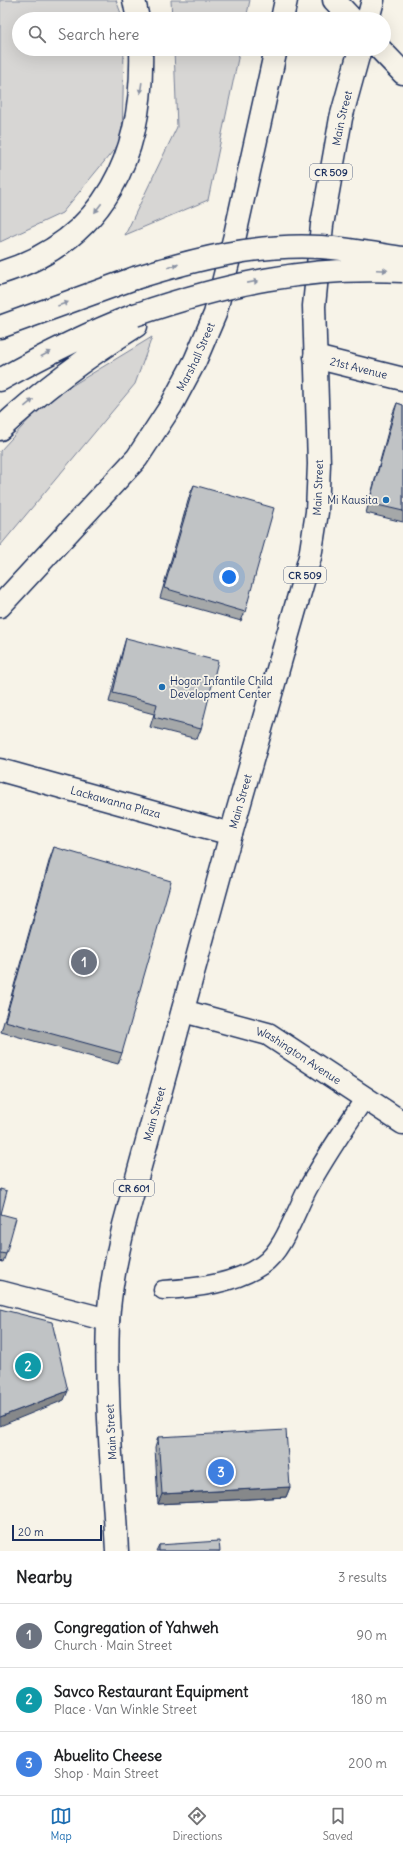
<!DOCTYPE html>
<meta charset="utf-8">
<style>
:root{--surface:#fff;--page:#f6f6f6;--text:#202124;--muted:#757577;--line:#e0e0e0;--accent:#1f6fb2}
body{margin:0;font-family:Delius,sans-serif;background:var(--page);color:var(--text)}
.scale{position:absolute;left:12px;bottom:10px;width:90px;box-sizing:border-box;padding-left:4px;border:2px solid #1b2f5e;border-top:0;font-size:11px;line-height:14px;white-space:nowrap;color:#1b2f5e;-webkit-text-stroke:3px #f7f3e8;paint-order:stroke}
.you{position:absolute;left:229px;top:577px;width:14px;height:14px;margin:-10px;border:3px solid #fff;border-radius:50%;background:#1a73e8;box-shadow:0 0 0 6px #1a73e833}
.badge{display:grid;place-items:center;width:26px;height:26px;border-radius:50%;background:var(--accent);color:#fff;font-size:13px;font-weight:700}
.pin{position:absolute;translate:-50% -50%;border:2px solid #fff;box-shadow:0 1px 4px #0006}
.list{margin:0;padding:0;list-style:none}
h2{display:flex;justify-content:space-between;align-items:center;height:52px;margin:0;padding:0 16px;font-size:17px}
h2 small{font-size:13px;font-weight:400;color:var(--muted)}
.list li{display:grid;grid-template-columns:26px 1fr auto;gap:12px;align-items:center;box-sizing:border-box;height:64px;padding:0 16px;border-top:1px solid var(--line)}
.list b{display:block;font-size:15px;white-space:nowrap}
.list p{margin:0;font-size:13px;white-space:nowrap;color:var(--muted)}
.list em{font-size:13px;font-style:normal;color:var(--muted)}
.icon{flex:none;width:22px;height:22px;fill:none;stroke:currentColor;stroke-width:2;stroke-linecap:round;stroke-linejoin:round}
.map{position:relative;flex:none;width:403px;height:1551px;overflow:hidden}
.search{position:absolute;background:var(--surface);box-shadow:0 4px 16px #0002;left:12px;right:12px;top:12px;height:44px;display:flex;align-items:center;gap:10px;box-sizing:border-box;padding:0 14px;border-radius:22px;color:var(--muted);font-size:15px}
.sheet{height:244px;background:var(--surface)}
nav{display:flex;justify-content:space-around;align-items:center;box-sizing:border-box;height:56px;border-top:1px solid var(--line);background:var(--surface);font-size:11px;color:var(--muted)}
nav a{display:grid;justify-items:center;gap:2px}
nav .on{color:var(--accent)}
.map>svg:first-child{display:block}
.green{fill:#d7d6d4;stroke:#798299}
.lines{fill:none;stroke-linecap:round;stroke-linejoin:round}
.service-casing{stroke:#1b2f5e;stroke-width:21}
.minor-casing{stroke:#1b2f5e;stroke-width:25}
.tertiary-casing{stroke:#1b2f5e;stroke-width:25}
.primary-casing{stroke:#1b2f5e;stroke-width:25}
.motorway-casing{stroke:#1b2f5e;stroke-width:25}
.service{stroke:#f7f3e8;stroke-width:18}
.minor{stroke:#f7f3e8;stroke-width:22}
.tertiary{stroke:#f7f3e8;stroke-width:22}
.primary{stroke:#f7f3e8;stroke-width:22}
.motorway{stroke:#f7f3e8;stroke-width:22}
.motorway-bridge-casing{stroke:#1b2f5e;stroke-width:25;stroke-linecap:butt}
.motorway-bridge{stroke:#f7f3e8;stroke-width:22}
.wall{fill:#a5a8a9;stroke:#1b2f5e}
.shaded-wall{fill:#86888a;stroke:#1b2f5e}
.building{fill:#c0c3c5;stroke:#1b2f5e}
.oneway{fill:#8991a3}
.poi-dot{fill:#1f6fb2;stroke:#f7f3e8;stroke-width:1.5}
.labels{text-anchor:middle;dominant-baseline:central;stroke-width:3.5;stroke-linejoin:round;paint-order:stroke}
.shield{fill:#f7f3e8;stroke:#5d6a87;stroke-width:1}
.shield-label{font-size:10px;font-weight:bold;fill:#1b2f5e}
.street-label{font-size:11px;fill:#1b2f5e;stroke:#f7f3e8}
.poi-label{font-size:11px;fill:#1b2f5e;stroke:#f7f3e8;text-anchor:end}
</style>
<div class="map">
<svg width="403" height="1551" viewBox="0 0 403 1551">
<rect width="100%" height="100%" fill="#f7f3e8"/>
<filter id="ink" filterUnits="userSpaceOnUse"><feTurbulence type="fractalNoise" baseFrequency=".025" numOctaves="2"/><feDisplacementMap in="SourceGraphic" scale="8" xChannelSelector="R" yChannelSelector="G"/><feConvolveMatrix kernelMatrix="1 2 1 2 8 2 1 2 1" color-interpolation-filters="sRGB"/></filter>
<g filter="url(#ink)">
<!-- green -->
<path class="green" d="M0,0H116L123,19H19V49H124L122,140L62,213L0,242Z
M171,0H250L246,19H172Z
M174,49H240L208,200L125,235L177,127Z
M152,337L135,384L0,546V451L45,402Z"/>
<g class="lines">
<defs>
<path id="service" d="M163,1290C196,1288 234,1284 262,1265C283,1251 295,1213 307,1190C324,1158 345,1128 365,1098"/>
<g id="minor">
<path id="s1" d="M183,1011L268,1034L403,1123"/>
<path d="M0,1292L108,1320"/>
</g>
<g id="tertiary">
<path d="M282,19L286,0"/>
<path id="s2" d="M315,357L403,379"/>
<path id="s3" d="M0,606L137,458L171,406L195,361L215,314L235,235L276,49"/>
</g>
<g id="primary">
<path d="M368,19L373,0"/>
<path id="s4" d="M0,770L231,834"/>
<path id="s5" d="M117,1551C113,1475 105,1397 108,1321C110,1288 117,1256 124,1225L231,834L310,557L317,512L319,464L314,306L322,225L341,118L360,49"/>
</g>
<path id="motorway" d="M134,0L138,19
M334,0L352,19
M380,49L403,73
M0,273C106,240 144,154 141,49
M0,327L135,278
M0,380C44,355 88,333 135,315
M0,429C42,390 88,356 136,326"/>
</defs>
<!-- service casing -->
<use href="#service" class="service-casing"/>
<!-- minor casing -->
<use href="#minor" class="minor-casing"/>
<!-- tertiary casing -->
<use href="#tertiary" class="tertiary-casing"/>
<!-- primary casing -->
<use href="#primary" class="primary-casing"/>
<!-- motorway casing -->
<use href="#motorway" class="motorway-casing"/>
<!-- service -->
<use href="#service" class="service"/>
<!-- minor -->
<use href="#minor" class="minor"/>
<!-- tertiary -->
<use href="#tertiary" class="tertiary"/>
<!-- primary -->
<use href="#primary" class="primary"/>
<!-- motorway -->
<use href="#motorway" class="motorway"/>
<defs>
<path id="motorway-bridge" d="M135,278C195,259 258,243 321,247C349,249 376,254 403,258
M135,315C227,284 305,266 403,271"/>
</defs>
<!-- motorway-bridge casing -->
<use href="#motorway-bridge" class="motorway-bridge-casing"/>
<!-- motorway-bridge -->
<use href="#motorway-bridge" class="motorway-bridge"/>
</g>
<!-- wall -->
<path class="wall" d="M397,403L403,405V522L366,513L393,413Z
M194,485L245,612L241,621L160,598L190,494Z
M126,638L201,729L197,739L150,727L154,714L109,702L123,648Z
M54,847L122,1053L118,1064L1,1032L50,858Z
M0,1189L1,1214L6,1254L3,1262L0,1261Z
M158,1437L290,1487L286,1497L158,1504L155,1447Z
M159,1545L220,1551H156Z"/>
<!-- shaded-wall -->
<path class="shaded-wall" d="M68,1391L64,1400L0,1426V1417Z
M290,1487L286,1497L158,1504L162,1494Z"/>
<!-- building -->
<path class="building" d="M397,403L403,405V511L369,503Z
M194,485L274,508L245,612L164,588Z
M126,638L218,661L201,729L154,717L157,704L113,693Z
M54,847L171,881L122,1053L5,1021Z
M0,1189L7,1191L1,1214L16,1218L6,1254L0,1253Z
M0,1309L52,1322L68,1391L0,1417Z
M286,1430L290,1487L162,1494L158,1437Z
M219,1541L220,1551H159V1545Z"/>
<!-- one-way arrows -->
<defs><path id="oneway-solid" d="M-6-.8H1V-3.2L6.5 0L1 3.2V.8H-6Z"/></defs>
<g class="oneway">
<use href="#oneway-solid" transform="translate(141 88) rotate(98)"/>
<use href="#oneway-solid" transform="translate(98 208) rotate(127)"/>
<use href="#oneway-solid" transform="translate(173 266) rotate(-17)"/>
<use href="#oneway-solid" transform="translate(382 270) rotate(3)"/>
<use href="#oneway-solid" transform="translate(253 282) rotate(-11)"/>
<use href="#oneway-solid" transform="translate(63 304) rotate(-20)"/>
<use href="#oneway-solid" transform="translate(46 354) rotate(-28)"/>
<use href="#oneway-solid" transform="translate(29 403) rotate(-39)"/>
</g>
</g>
<!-- markers -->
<g class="poi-dot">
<circle cx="386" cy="500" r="4"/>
<circle cx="162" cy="687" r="4"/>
</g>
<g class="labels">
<!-- shield labels -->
<g class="shield">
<rect x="310" y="164" width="42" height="16" rx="3"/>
<rect x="284" y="567" width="42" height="16" rx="3"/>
<rect x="114" y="1180" width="40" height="16" rx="3"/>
</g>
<g class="shield-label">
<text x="331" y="172">CR 509</text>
<text x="305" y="575">CR 509</text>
<text x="134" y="1188">CR 601</text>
</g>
<!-- street labels -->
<g class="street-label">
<text stroke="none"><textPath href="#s5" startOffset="1463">Main Street</textPath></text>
<text stroke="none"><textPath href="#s3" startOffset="319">Marshall Street</textPath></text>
<text stroke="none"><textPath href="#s2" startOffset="45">21st Avenue</textPath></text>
<text stroke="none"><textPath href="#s5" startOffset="1091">Main Street</textPath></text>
<text stroke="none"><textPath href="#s5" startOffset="767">Main Street</textPath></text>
<text stroke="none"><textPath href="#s4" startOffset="120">Lackawanna Plaza</textPath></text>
<text stroke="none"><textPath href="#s1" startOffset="125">Washington Avenue</textPath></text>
<text stroke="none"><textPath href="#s5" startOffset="443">Main Street</textPath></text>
<text transform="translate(111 1432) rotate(-93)">Main Street</text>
</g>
<!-- poi labels -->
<g class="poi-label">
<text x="378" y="500">Mi Kausita</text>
<text x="170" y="681" text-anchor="start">Hogar Infantile Child<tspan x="170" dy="13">Development Center</tspan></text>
</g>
</g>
</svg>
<div class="scale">20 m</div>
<div class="you"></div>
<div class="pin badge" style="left:84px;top:962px;background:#6b7280">1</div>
<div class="pin badge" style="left:28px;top:1366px;background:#0f9aa8">2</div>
<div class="pin badge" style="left:221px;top:1472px;background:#3f7fe0">3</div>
<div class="search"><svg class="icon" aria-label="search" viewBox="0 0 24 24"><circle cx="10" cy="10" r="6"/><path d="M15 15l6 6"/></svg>Search here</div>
</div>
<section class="sheet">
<h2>Nearby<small>3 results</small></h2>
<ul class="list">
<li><span class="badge" style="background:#6b7280">1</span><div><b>Congregation of Yahweh</b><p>Church · Main Street</p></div><em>90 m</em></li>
<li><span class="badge" style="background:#0f9aa8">2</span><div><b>Savco Restaurant Equipment</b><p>Place · Van Winkle Street</p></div><em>180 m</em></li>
<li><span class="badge" style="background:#3f7fe0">3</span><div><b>Abuelito Cheese</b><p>Shop · Main Street</p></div><em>200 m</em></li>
</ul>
</section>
<nav>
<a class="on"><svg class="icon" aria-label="map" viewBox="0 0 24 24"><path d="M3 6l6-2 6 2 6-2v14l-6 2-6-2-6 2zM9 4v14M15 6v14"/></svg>Map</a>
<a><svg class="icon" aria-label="directions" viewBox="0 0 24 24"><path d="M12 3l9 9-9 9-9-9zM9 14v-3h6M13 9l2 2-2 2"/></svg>Directions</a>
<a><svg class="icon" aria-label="saved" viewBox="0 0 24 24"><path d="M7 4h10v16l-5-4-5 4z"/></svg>Saved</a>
</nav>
